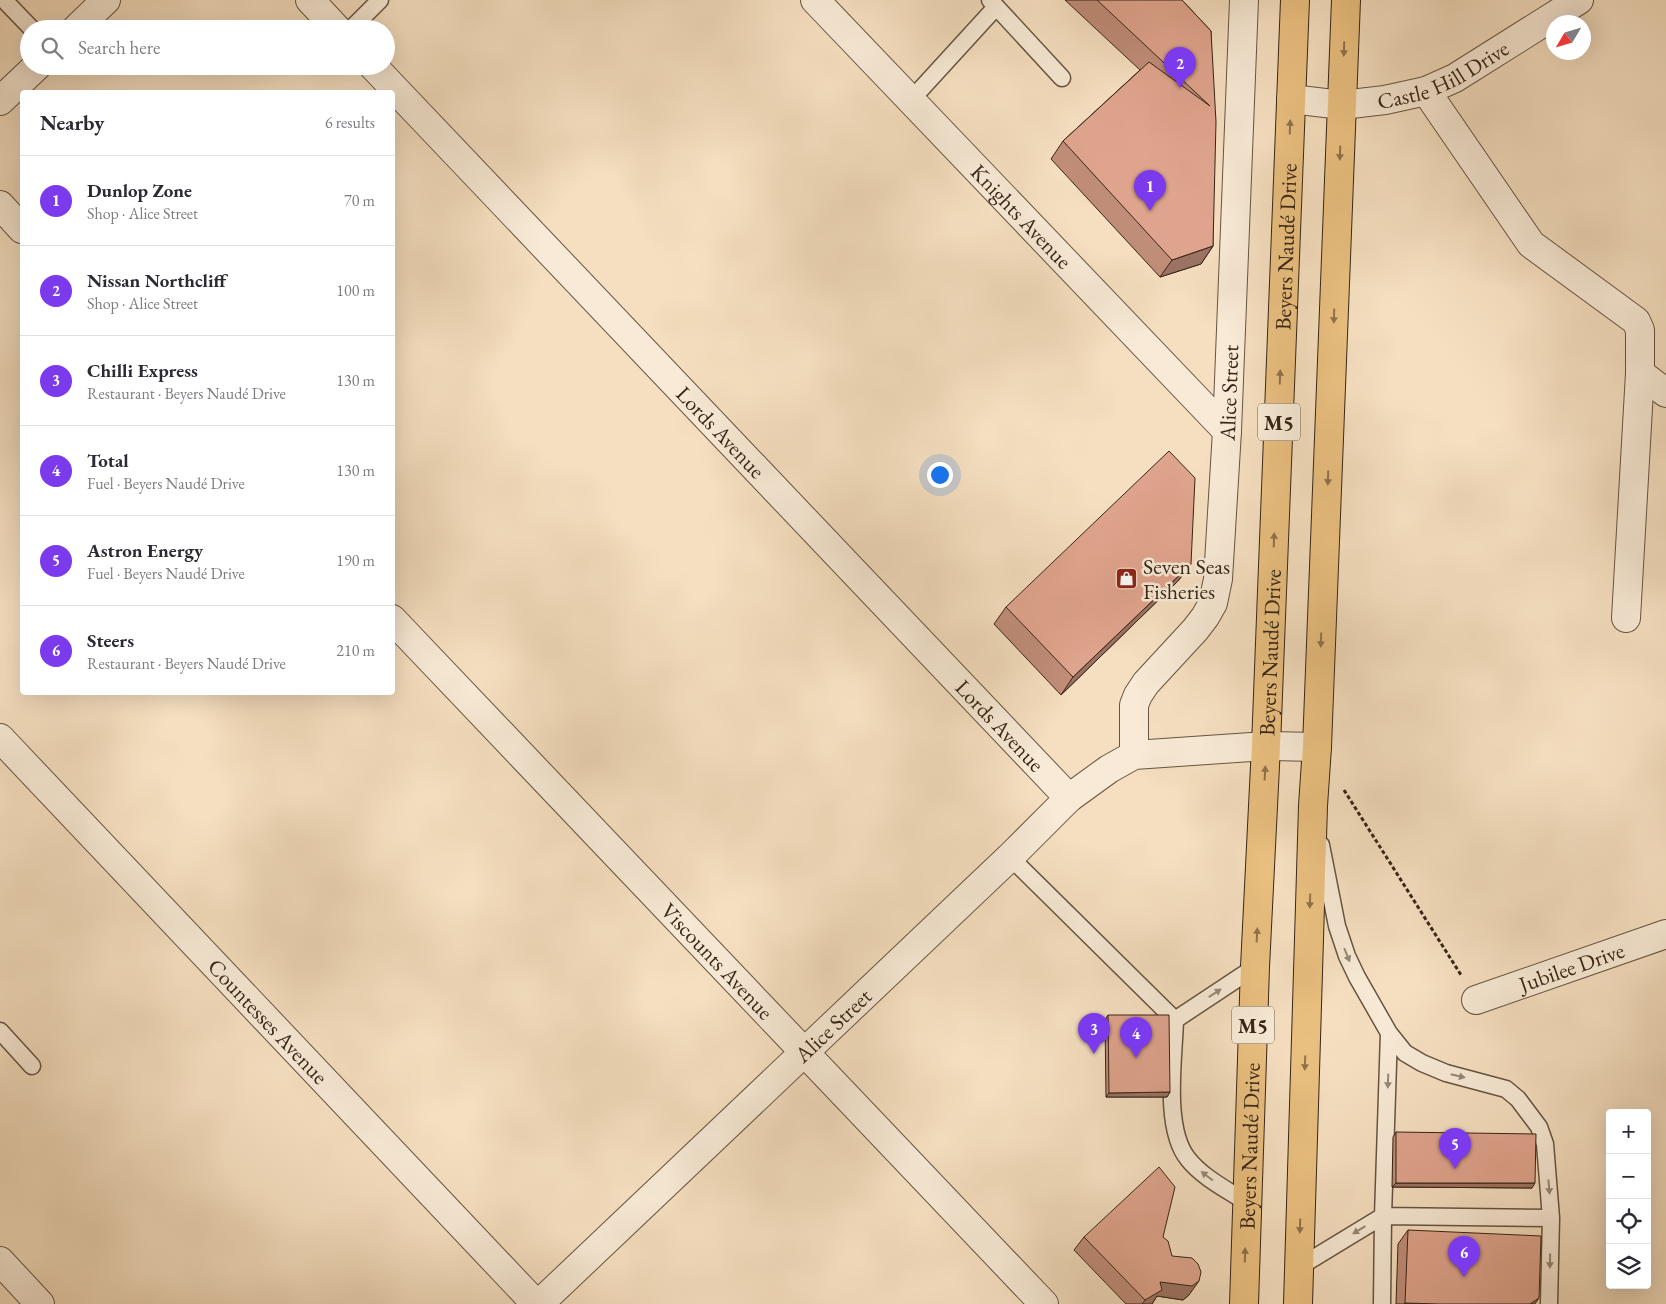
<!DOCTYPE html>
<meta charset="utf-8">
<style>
:root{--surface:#fff;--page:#f7f7f7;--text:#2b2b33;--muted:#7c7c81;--line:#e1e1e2;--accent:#7c3aed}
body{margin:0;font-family:"EB Garamond",serif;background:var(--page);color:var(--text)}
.controls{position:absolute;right:15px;bottom:15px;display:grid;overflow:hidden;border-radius:5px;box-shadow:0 5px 20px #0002}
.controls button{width:45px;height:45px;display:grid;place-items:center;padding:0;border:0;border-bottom:1px solid var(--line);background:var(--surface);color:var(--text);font:25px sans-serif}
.compass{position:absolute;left:1546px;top:15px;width:45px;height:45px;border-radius:50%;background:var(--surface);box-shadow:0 5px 20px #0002;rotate:232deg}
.you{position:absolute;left:939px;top:474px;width:18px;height:18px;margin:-12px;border:4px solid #fff;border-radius:50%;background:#1a73e8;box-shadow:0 0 0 8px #1a73e833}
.badge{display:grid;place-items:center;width:32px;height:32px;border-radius:50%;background:var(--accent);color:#fff;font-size:16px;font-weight:700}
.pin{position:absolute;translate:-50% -41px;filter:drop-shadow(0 1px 2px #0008)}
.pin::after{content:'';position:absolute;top:26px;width:18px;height:15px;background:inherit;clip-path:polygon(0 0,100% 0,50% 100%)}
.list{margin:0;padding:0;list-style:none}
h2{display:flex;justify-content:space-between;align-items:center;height:65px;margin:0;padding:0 20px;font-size:21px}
h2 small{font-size:16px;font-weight:400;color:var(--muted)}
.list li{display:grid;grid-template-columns:32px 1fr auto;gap:15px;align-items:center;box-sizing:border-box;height:90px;padding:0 20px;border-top:1px solid var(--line)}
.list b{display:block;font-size:19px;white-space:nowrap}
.list p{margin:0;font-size:16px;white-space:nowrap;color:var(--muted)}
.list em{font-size:16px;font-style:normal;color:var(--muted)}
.icon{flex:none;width:28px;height:28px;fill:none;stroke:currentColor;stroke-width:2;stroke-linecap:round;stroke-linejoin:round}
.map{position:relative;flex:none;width:1666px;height:1304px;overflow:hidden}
.search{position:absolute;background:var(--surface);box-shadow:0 5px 20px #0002;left:20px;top:20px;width:375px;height:55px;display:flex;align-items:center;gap:12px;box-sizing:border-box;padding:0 18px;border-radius:28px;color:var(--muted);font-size:19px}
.panel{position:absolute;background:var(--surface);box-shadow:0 5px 20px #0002;left:20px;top:90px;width:375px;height:605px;border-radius:5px}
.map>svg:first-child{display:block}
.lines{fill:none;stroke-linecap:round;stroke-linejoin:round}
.lane-casing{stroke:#665441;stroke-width:19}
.street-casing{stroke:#665441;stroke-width:30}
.primary-casing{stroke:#362517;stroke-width:30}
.path{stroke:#362517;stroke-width:3;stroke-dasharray:4 2.5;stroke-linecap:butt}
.lane{stroke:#f8ead6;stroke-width:16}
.street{stroke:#f8ead6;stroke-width:28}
.primary{stroke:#eac080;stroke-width:28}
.wall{fill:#c08d79;stroke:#362517}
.shaded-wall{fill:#9c7363;stroke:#362517}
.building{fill:#dfa48d;stroke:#362517}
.oneway{fill:#90724c}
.oneway2{fill:#978876}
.labels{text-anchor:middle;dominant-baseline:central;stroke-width:5;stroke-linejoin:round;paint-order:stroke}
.shield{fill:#f8ead6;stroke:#706050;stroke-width:1}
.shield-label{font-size:21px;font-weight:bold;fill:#362517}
.street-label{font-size:22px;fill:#362517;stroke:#f8ead6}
.poi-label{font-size:22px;fill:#362517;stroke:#f8ead6;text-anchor:start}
</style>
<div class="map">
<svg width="1666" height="1304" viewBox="0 0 1666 1304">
<rect width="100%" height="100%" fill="#f5dfc0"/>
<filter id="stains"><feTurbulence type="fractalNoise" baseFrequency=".004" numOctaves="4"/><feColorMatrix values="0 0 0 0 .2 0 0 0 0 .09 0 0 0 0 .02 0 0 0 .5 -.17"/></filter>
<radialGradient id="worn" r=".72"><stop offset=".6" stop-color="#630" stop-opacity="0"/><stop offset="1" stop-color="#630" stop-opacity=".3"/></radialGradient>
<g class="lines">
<defs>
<path id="lane" d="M4,0L32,29
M990,0L1062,78
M351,29L380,0
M911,100L996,7
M1321,845L1337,926L1347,956L1357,977L1389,1033L1405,1053L1422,1063L1446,1073L1506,1089L1518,1099L1539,1127L1545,1144L1551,1218L1549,1304
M1010,857L1175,1020C1174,1058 1163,1128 1188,1159C1203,1178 1228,1190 1247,1203
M1175,1020L1255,967
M0,1031L32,1066
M1299,1267L1383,1216L1389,1033
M1382,1304L1383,1216L1551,1218"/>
<g id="street">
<path d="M310,0L337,29"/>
<path id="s1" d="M815,0L1227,431"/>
<path d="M76,29L106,0"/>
<path id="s2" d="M373,66L1069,798"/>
<path d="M1426,91L1531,244L1636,321L1640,330V373L1626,618"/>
<path id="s3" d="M1291,99L1342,105L1385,100L1426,91L1455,78L1579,0"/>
<path d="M0,101L37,66"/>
<path d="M0,205L22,229"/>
<path d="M1640,373L1666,393"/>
<path id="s4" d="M392,619L1044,1304"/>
<path id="s5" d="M0,738L536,1304"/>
<path id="s6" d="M1134,755V705L1138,695L1146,683L1195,630L1205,617L1213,603L1218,579L1227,431L1244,0"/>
<path id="s7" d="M1476,1000L1666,934"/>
<path d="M0,1261L40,1304"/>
<path id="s8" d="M539,1304L1010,857L1069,798L1109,769L1134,755L1266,746L1317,747"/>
</g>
<g id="primary">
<path id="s9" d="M1244,1304L1255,967L1266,746L1295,0"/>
<path d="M1298,1304L1313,806L1317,747L1346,0"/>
</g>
</defs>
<!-- lane casing -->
<use href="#lane" class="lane-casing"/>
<!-- street casing -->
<use href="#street" class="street-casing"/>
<!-- primary casing -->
<use href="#primary" class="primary-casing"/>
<!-- path -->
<path class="path" d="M1344,790L1461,975"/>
<!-- lane -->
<use href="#lane" class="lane"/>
<!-- street -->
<use href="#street" class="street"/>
<!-- primary -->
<use href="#primary" class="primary"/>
</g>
<!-- wall -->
<path class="wall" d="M1065,0H1182L1211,31L1213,246L1201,264L1160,277L1051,159L1063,141L1140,70Z
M1191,564L1178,581L1061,695L994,624L1006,607Z
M1108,1015L1170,1092L1167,1097H1106L1105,1020Z
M1396,1132L1532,1188L1392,1187L1393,1137Z
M1408,1230L1535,1304H1396L1398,1244Z
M1084,1237H1163L1189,1295L1183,1300L1157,1296L1152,1304H1126L1074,1250Z"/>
<!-- shaded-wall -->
<path class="shaded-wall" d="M1213,246L1201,264L1160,277L1172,260Z
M1191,564L1178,581L1061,695L1073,677Z
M1170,1092L1167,1097H1106L1109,1093Z
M1396,1183H1535L1532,1188L1392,1187Z
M1199,1281L1189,1295L1183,1300L1157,1296L1152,1304H1142L1160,1282Z
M1539,1298L1535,1304H1530Z
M1405,1303L1439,1304H1404Z"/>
<!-- building -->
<path class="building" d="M1097,0H1182L1211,31L1216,122L1213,246L1172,260L1063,141L1149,62L1210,106Z
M1169,451L1195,478L1191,564L1073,677L1006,607Z
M1108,1015H1169L1170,1092L1109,1093Z
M1396,1132L1536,1134L1535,1183H1396Z
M1159,1167L1175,1187L1163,1237L1168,1241L1172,1256L1192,1258L1198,1264L1201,1272L1199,1281L1192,1286L1160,1282L1162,1290L1145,1300L1084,1237Z
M1408,1230L1541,1236L1539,1298L1530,1304H1439L1405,1303Z"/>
<!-- one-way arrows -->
<defs><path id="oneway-solid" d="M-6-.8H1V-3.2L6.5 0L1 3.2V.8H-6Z" transform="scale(1.25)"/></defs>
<g class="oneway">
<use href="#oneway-solid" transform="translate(1344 49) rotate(92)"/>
<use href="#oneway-solid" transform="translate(1290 127) rotate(-88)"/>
<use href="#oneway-solid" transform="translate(1340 153) rotate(92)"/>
<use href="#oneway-solid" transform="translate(1334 316) rotate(92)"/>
<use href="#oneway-solid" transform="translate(1280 377) rotate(-88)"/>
<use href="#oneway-solid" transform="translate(1328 478) rotate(92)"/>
<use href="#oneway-solid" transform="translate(1274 540) rotate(-88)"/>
<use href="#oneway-solid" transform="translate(1321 640) rotate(92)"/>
<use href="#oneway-solid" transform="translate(1265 773) rotate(-87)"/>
<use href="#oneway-solid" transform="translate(1310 901) rotate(92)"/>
<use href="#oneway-solid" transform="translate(1257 935) rotate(-87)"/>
<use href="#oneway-solid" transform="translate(1305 1063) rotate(92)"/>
<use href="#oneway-solid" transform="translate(1300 1226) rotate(92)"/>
<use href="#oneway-solid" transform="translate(1245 1255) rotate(-88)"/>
</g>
<g class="oneway2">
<use href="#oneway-solid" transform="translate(1347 955) rotate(68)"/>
<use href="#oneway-solid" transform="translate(1215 993) rotate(-33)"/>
<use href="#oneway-solid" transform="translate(1458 1076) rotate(13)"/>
<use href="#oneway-solid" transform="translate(1388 1081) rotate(92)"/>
<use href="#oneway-solid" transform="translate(1207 1176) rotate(-143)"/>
<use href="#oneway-solid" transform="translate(1549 1187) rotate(85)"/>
<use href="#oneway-solid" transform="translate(1359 1230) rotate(149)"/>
<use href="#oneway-solid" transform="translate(1550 1261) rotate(91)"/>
</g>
<!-- icons -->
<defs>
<symbol id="shop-square" viewBox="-11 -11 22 22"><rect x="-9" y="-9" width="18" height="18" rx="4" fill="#8f2418" stroke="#f8ead6"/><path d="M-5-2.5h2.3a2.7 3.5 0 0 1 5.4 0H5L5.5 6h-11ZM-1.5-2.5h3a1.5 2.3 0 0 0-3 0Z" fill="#fff"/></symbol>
</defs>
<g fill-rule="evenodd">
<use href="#shop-square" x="1114" y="566" width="25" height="25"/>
</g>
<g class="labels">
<!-- shield labels -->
<g class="shield">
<rect x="1258" y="403.5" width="42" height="37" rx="4"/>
<rect x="1232" y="1006.5" width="42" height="37" rx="4"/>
</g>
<g class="shield-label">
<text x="1279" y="422">M5</text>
<text x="1253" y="1025">M5</text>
</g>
<!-- street labels -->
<g class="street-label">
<text stroke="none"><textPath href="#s3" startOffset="158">Castle Hill Drive</textPath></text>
<text stroke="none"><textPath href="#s1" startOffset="299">Knights Avenue</textPath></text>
<text stroke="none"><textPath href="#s9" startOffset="1058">Beyers Naudé Drive</textPath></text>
<text stroke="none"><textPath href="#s6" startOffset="391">Alice Street</textPath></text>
<text stroke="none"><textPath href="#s2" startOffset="505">Lords Avenue</textPath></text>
<text stroke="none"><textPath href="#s9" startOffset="652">Beyers Naudé Drive</textPath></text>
<text stroke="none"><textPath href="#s2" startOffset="910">Lords Avenue</textPath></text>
<text stroke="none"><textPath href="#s4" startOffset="472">Viscounts Avenue</textPath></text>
<text stroke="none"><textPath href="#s7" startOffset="101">Jubilee Drive</textPath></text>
<text stroke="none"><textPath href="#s5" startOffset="390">Countesses Avenue</textPath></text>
<text stroke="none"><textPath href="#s8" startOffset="405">Alice Street</textPath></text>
<text stroke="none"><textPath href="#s9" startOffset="158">Beyers Naudé Drive</textPath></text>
</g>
<!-- poi labels -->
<g class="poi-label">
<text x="1143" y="566">Seven Seas<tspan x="1143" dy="25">Fisheries</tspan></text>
</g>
</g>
<rect width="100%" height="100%" filter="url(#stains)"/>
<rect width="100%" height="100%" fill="url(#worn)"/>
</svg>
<div class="controls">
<button>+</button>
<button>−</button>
<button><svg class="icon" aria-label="locate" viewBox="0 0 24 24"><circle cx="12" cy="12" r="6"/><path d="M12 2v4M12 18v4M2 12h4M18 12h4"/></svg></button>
<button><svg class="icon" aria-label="layers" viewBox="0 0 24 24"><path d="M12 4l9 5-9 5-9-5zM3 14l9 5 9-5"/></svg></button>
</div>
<svg class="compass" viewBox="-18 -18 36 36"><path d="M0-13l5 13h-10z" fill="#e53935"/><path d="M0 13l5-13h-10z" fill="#7c7c81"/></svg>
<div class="you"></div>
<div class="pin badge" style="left:1150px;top:211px">1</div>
<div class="pin badge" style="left:1180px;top:88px">2</div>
<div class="pin badge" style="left:1094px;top:1054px">3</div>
<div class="pin badge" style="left:1136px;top:1058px">4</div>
<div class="pin badge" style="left:1455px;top:1169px">5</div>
<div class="pin badge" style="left:1464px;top:1277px">6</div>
<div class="search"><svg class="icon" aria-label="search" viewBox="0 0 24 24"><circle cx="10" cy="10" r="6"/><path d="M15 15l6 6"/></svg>Search here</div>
<section class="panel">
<h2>Nearby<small>6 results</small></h2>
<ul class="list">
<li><span class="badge">1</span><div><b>Dunlop Zone</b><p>Shop · Alice Street</p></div><em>70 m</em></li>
<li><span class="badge">2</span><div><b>Nissan Northcliff</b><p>Shop · Alice Street</p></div><em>100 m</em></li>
<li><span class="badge">3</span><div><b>Chilli Express</b><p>Restaurant · Beyers Naudé Drive</p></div><em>130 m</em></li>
<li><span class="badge">4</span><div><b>Total</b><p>Fuel · Beyers Naudé Drive</p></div><em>130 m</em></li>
<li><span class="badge">5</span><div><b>Astron Energy</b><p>Fuel · Beyers Naudé Drive</p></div><em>190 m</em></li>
<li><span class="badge">6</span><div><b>Steers</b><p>Restaurant · Beyers Naudé Drive</p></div><em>210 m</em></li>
</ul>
</section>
</div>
